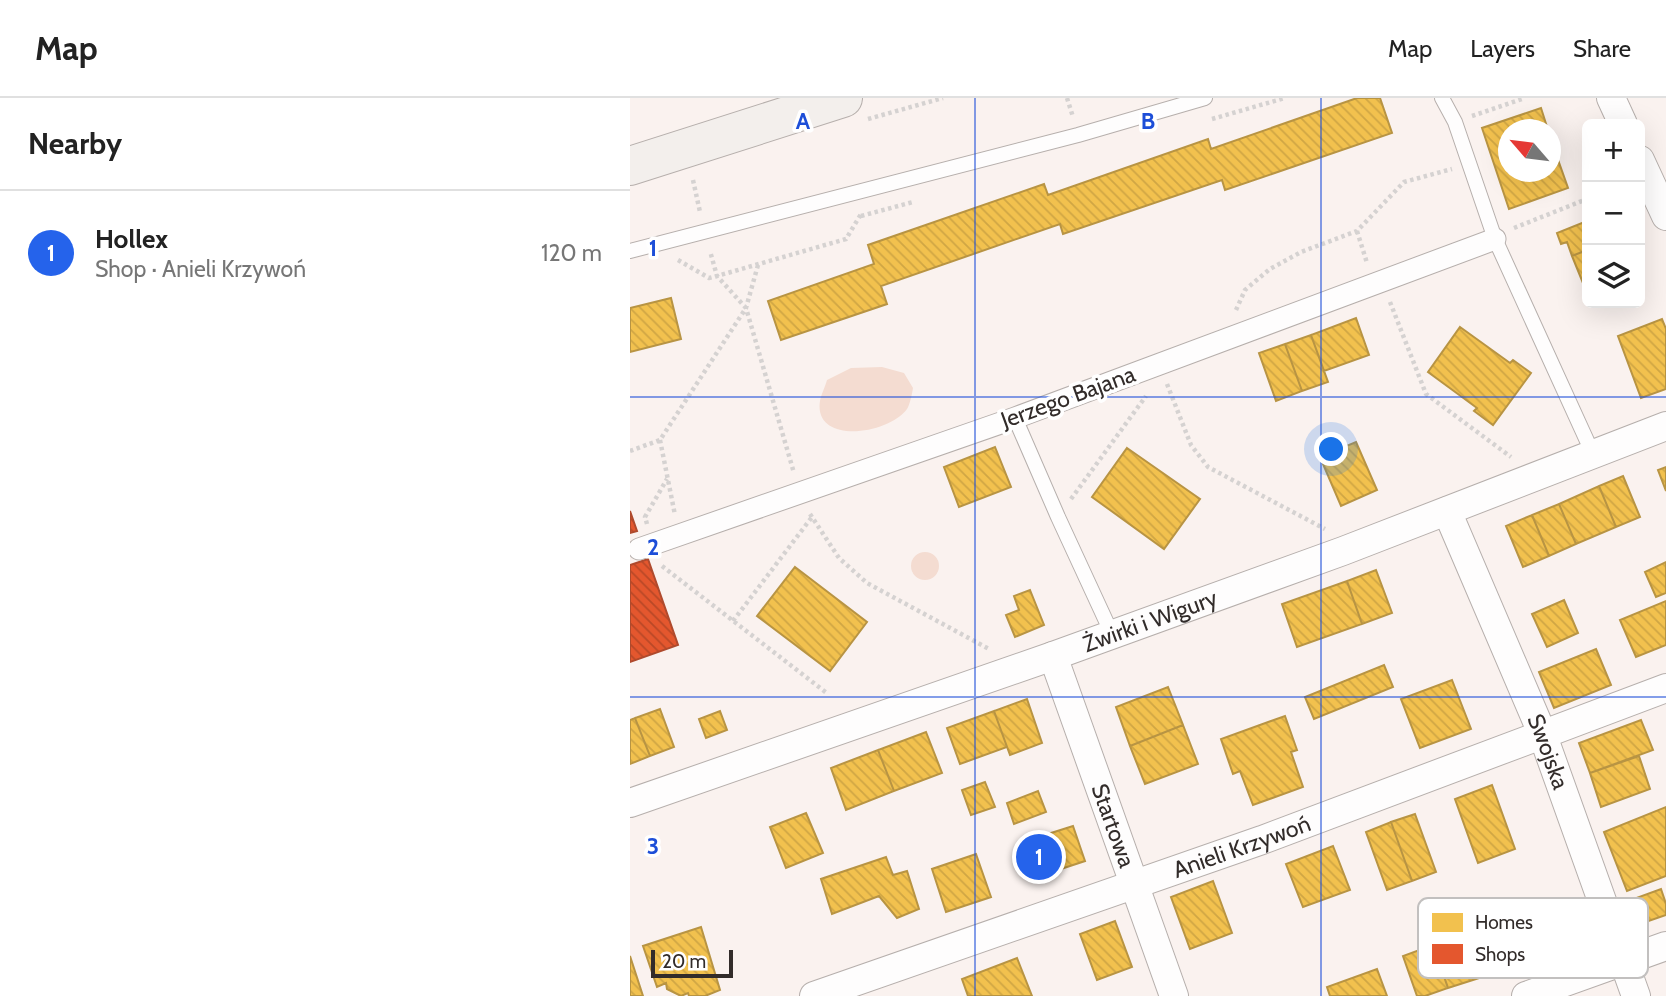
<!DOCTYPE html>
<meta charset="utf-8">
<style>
:root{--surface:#fff;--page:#f6f6f6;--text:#222;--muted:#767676;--line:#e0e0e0;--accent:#2563eb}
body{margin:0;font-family:Cabin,sans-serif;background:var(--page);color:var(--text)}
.controls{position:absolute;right:21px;top:21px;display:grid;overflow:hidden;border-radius:10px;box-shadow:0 7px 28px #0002}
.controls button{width:63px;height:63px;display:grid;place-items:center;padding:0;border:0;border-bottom:2px solid var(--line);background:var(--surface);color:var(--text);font:35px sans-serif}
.compass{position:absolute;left:868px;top:21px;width:63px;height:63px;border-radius:50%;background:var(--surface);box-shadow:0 7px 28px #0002;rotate:298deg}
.scale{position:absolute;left:21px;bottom:18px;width:82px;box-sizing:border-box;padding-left:7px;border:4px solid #322c2a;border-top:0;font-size:19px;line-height:24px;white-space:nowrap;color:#322c2a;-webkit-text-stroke:5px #fff;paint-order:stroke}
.you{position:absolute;left:702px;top:352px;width:24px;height:24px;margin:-18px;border:5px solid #fff;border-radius:50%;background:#1a73e8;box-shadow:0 0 0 10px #1a73e833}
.badge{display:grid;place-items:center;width:46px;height:46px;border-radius:50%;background:var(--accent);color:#fff;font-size:23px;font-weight:700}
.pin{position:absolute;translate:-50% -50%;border:4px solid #fff;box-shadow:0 2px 7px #0006}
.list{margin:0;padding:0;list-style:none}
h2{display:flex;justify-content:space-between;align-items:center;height:91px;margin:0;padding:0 28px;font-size:30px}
h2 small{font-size:23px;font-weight:400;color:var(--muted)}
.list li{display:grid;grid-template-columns:46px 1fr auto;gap:21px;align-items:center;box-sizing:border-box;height:126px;padding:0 28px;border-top:2px solid var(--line)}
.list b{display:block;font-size:26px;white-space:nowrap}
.list p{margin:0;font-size:23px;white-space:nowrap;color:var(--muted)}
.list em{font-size:23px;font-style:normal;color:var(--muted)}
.icon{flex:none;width:38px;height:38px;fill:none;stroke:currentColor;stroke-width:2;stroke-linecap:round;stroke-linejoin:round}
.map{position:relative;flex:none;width:1036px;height:898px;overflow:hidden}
header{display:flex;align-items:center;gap:42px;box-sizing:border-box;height:98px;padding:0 35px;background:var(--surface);border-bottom:2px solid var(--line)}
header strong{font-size:33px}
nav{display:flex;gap:38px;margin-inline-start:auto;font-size:24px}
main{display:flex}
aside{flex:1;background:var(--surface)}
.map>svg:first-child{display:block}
.park{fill:#f4dcd1}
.homes{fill:url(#homes-back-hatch);stroke:#b89443;stroke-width:2}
.shops{fill:url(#shops-back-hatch);stroke:#af4a2d;stroke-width:2}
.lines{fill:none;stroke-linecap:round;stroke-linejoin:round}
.service-casing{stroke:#b6afac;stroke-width:16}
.pedestrian-casing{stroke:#b6afac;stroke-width:23}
.minor-casing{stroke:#b6afac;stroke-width:30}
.secondary-casing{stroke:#b6afac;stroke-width:40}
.path{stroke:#d5d2d1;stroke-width:4.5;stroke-dasharray:3.5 3.5;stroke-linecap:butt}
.service{stroke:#fefdfd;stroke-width:14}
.pedestrian{stroke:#fefdfd;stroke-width:21}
.minor{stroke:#fefdfd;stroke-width:28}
.secondary{stroke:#f3efec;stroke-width:38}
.grid{fill:none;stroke:#1d4ed8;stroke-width:2;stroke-opacity:0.55}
.labels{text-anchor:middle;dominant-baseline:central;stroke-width:7;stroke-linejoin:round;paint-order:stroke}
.street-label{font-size:23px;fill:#322c2a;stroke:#fff}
.key{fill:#fff;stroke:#c2c0bf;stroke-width:2}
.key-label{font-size:19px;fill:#322c2a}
.grid-label{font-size:23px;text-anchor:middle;font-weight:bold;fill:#1d4ed8;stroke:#fff;stroke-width:7;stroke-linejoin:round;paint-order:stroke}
</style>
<header>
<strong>Map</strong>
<nav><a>Map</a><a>Layers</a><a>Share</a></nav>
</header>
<main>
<aside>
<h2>Nearby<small></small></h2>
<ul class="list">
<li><span class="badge">1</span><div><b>Hollex</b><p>Shop · Anieli Krzywoń</p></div><em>120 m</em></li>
</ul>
</aside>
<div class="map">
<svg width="1036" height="898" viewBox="0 0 1036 898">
<defs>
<pattern id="homes-back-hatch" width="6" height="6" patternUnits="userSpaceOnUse" patternTransform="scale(1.75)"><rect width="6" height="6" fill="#f2c14e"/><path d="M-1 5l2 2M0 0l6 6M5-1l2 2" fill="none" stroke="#d0a644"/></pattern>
<pattern id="shops-back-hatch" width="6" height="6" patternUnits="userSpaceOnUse" patternTransform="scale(1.75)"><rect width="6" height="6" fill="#e4572e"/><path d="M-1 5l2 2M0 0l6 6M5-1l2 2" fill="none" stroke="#b94827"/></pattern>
</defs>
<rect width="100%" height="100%" fill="#faf2ef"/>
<!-- park -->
<path class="park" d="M252,269L274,275L283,290C282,296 280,306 277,311C258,337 183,347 190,303C191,297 195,289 197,282L221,270Z
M281 468a14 14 0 1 1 28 0a14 14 0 1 1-28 0Z"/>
<!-- homes -->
<path class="homes" d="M727,0H750L762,35L595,92L592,82L433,136L430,126L251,188L257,206L151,242L138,203L244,166L238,147L414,86L418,97L578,41L581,51Z
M911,10L918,32H878V74H920V39L938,90L879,111L852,30Z
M957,123V152L942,158L937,144L931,146L927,135Z
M957,152V183L953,185L942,158Z
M41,200L51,241L0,254V210Z
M726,220L739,257L694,273L681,237Z
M1032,221L1036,231V291L1011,300L988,238Z
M830,229L880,265L883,262L901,275L863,327L844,313L847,310L798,274Z
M681,237L698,284L672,293L655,246Z
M655,246L672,293L646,303L629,255Z
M726,344L747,392L711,408L690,359Z
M365,349L381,389L329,409L314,369Z
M497,350L570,401L534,451L462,399Z
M1036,369V393L1028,372Z
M993,378L1010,419L986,429L969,388Z
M969,388L986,429L946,446L929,406Z
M929,406L946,446L919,458L902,417Z
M902,417L919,458L893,469L876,428Z
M1036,464V495L1026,499L1015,474Z
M165,469L237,524L200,573L127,518Z
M746,472L762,515L732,526L717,483Z
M717,483L732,526L667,549L652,506Z
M400,492L414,527L385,539L376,517L389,512L384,498Z
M934,502L948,535L917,549L902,516Z
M1036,503V547L1006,559L990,522Z
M966,551L981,587L924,610L909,574Z
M754,567L763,589L684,621L675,599Z
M822,582L841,631L790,650L771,601Z
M538,589L553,627L500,648L486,609Z
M397,601L412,645L380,657L364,613Z
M30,611L44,649L20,658L5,620Z
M90,613L97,632L76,640L69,621Z
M364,613L377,649L330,666L317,630Z
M655,618L667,652L661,654L673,689L623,707L610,673L603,676L591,641Z
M5,620L20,658L0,666V622Z
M1011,622L1023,652L960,675L949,645Z
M553,627L568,666L515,686L500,648Z
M296,634L312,675L264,693L248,652Z
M248,652L264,693L216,712L201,670Z
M1009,658L1020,691L971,709L960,675Z
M355,684L365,709L341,717L332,692Z
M862,687L885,751L848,765L825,701Z
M408,693L416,714L384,726L377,705Z
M1036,709V778L997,793L974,734Z
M176,715L193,755L156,770L140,729Z
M785,716L806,774L782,783L761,724Z
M761,724L782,783L757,792L736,734Z
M443,728L455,763L431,771L418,736Z
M703,748L720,792L673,809L656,766Z
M346,756L361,799L316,814L302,771Z
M256,759L263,777L277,773L289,811L267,820L249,798L202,816L191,781Z
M583,783L602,835L560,851L541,799Z
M1031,791L1036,806V817L1007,827L998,803Z
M485,823L502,869L467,882L450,836Z
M71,829L90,892L75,898H59L58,895L51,898L37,891L36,885L27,889L13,848Z
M834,836L849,880L818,890L803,847Z
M803,847L818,890L795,898H787L773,858Z
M0,858L13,898H0Z
M387,860L402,898H338L332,881Z
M747,871L757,898H700L697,889Z"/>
<!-- shops -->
<path class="shops" d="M0,413L7,433L0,435Z
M18,461L48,547L0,564V467Z
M418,736L431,771L400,782L388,746Z"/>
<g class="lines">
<defs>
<path id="service" d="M812,0L825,24L865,141L963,356
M0,153L448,37L575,0
M385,320L428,419L482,536"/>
<path id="pedestrian" d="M9,451L385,320L865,141"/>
<g id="minor">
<path d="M981,0L993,26"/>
<path d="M1010,62L1036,118"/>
<path id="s1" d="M817,413L912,635L1006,898"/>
<path id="s2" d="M423,558L544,898"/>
<path id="s3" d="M0,705L423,558L713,453L1036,328"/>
<path id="s4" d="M184,898L632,742L1036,590"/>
<path d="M896,898L1036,848"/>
</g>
<path id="secondary" d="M0,68L213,0"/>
</defs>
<!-- service casing -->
<use href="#service" class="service-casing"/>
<!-- pedestrian casing -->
<use href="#pedestrian" class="pedestrian-casing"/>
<!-- minor casing -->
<use href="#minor" class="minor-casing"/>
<!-- secondary casing -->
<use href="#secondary" class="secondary-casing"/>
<!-- path -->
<path class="path" d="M437,0L443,19
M842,18L895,0
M238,21L313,0
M582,21L655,0
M63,82L70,114
M231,118L283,104
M884,130L957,101
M727,133L737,165
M48,162L79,180L87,178L216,141L231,116
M128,167L116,210L164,375
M760,204L796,296L881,359
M606,212L615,192L640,171L671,154L727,133L774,84L822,71
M537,286L561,347L578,369L695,431
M30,342L45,417
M0,353L30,342L116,210L87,178L80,153
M441,401L516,298
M180,416L209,460L237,485L359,551
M17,426L15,419L37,381
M32,468L198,596
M103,523L182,419"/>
<!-- service -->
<use href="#service" class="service"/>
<!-- pedestrian -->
<use href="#pedestrian" class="pedestrian"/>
<!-- minor -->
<use href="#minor" class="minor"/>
<!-- secondary -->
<use href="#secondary" class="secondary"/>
</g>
<!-- grid -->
<path class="grid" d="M345,0V898M691,0V898M0,299H1036M0,599H1036"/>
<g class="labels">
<!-- street labels -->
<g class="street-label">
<text transform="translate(438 299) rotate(-20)">Jerzego Bajana</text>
<text stroke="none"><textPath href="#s3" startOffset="551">Żwirki i Wigury</textPath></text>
<text stroke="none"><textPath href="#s1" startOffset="261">Swojska</textPath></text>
<text stroke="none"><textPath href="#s2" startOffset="180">Startowa</textPath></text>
<text stroke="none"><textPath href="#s4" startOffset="453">Anieli Krzywoń</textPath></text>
</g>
</g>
<!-- legend -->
<rect x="788" y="800" width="230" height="80" rx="10" class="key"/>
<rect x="802" y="815" width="31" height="19" fill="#f2c14e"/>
<rect x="802" y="846" width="31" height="20" fill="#e4572e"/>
<g class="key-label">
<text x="845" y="831">Homes</text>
<text x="845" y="863">Shops</text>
</g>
<g class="grid-label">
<text x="173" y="31">A</text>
<text x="518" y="31">B</text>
<text x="23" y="158">1</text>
<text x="23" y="457">2</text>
<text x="23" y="756">3</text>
</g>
</svg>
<div class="controls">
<button>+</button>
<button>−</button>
<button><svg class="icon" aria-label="layers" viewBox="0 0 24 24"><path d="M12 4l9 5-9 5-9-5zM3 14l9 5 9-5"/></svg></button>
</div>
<svg class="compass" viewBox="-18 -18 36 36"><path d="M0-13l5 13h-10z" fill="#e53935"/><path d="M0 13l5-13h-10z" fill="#767676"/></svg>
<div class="scale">20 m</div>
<div class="you"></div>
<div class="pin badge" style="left:409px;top:759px">1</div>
</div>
</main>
